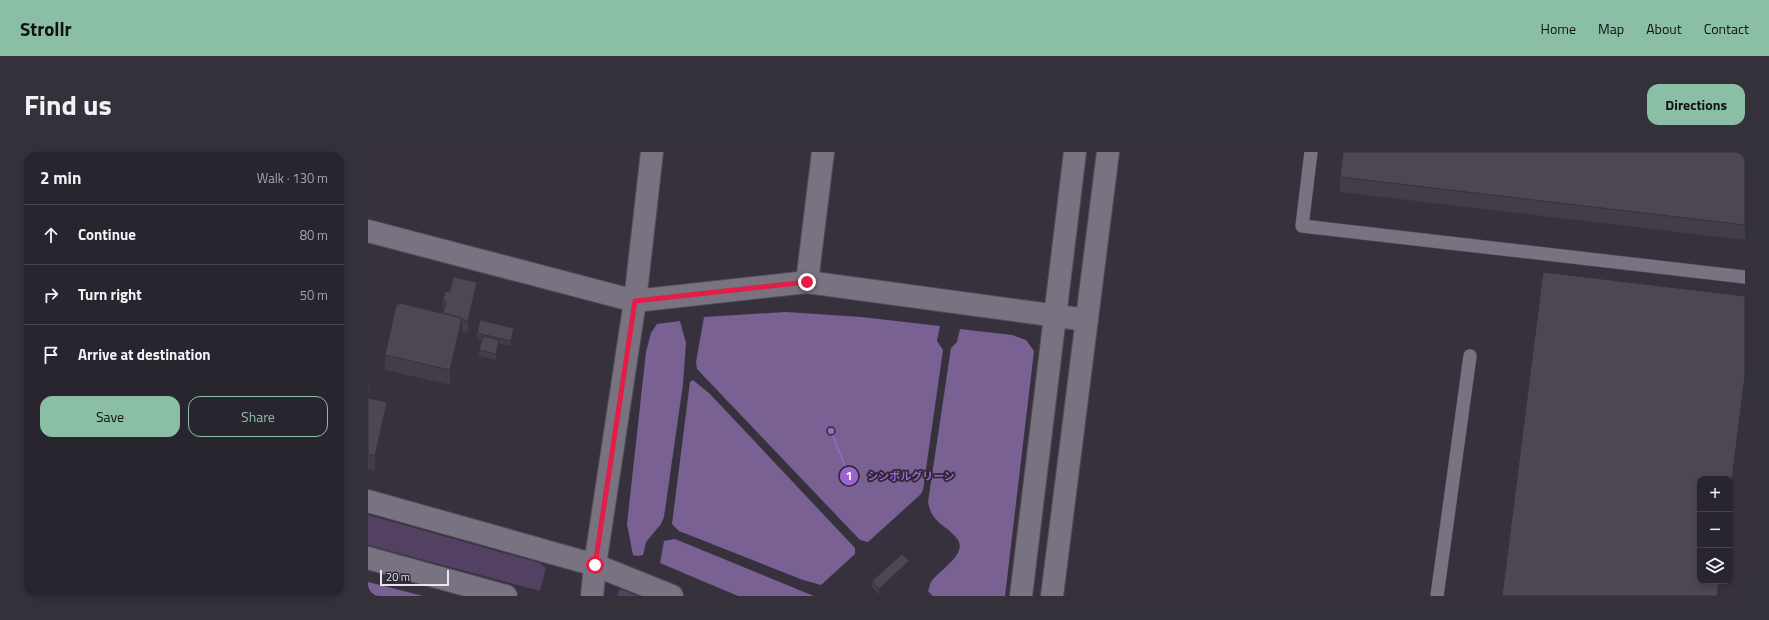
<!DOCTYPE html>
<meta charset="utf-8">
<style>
:root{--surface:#29252e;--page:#35313a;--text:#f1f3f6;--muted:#a5a5aa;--line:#45424a;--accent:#8abfa5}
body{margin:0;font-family:"Titillium Web","Noto Sans JP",sans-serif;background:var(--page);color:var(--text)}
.controls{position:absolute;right:12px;bottom:12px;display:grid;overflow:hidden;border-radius:8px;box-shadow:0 2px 6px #0003}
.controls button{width:36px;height:36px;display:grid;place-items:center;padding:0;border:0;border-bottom:1px solid var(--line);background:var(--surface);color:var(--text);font:20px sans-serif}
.scale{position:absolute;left:12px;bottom:10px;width:69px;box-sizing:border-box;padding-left:4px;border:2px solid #eae6ef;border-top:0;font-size:11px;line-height:14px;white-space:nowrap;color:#eae6ef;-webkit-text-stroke:3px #2d2733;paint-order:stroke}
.stop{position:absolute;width:12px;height:12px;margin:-9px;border:3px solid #e11d48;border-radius:50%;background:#fff}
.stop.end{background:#e11d48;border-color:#fff;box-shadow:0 1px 4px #0008}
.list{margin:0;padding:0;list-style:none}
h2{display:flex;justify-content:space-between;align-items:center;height:52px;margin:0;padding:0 16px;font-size:17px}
h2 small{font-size:13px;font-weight:400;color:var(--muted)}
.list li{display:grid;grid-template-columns:26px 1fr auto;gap:12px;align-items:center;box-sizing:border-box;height:60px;padding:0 16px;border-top:1px solid var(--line)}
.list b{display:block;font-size:15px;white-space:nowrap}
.list em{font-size:13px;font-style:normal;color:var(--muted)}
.actions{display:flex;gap:8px;padding:12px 16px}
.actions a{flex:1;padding:9px 0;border:1px solid var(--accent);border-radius:12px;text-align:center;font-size:14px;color:var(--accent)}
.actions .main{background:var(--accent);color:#111}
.icon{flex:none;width:22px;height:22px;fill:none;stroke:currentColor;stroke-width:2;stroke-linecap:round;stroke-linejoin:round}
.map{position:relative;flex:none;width:1377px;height:444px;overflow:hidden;border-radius:12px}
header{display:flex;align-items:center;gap:24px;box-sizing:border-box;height:56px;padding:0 20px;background:var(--accent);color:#111}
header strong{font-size:19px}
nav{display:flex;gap:22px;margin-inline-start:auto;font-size:14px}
.intro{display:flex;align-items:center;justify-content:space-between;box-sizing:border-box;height:96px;padding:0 24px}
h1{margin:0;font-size:28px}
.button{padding:10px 18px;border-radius:12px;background:var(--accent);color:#111;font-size:14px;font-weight:700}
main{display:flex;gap:24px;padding:0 24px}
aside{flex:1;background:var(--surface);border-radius:12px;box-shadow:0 2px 6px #0003}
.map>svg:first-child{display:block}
.green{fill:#524163}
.forest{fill:#7a6194}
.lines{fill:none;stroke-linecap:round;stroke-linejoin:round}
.lane-casing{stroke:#534e59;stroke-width:14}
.street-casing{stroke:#534e59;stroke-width:24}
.secondary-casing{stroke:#534e59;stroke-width:24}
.lane{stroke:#797281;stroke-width:13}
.street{stroke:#797281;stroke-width:22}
.secondary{stroke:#797281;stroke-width:22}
.wall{fill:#423d48}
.shaded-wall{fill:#36323b}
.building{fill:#4d4754;stroke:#36323b}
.route{stroke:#e11d48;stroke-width:5}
.leader{fill:none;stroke:#9c64cd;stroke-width:1.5}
.callout-dot{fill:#9c64cd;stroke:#2d2733;stroke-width:1.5}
.mark-label{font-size:12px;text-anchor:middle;font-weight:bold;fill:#fff}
.callout-label{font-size:11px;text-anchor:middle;font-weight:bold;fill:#9c64cd;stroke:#2d2733;stroke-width:3.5;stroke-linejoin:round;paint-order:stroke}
</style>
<header>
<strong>Strollr</strong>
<nav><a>Home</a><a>Map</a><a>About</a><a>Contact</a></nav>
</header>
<div class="intro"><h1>Find us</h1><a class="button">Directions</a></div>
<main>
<aside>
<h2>2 min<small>Walk · 130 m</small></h2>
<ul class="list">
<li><svg class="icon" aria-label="ahead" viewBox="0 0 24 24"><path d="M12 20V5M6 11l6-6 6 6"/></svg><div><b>Continue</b></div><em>80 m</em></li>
<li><svg class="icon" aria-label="right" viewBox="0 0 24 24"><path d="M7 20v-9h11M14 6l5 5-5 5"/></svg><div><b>Turn right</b></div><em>50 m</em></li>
<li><svg class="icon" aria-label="arrive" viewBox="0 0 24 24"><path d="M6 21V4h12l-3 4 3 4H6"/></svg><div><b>Arrive at destination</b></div></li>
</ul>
<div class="actions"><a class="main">Save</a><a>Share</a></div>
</aside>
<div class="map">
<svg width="1377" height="444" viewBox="0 0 1377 444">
<rect width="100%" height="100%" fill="#37313e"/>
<!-- green -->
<path class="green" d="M0,363L172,411L178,416L172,439L0,393Z
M252,437L270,444H249Z"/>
<!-- forest -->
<path class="forest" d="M418,160L493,165L572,174L569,189L575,198L555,338L553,342L500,390L492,388L329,217L328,210L336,165Z
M312,169L318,191L315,232L296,365L293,372L278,390L275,403L270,404L265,403L259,372L278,200L283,181L289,172Z
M592,177L644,183L658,188L666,199L637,444H565L560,439C561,436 562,432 563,430C570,419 599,403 590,388C579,372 564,373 560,350L583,196L589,190Z
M325,228L342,242L487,396V402L453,433L435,428L311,379L304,372L322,230Z
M307,387L436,440L446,444H370L292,411L296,389Z
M0,430L55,444H0Z"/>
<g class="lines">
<defs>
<path id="lane" d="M943,0L934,74L1377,125
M1069,444L1102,204"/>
<path id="street" d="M0,79L267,149L284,0"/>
<path id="secondary" d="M439,130L455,0
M0,349L227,413L304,444
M0,406L138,444
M224,444L227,413L267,149L439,130L719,168
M653,444L707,0
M684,444L740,0"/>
</defs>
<!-- lane casing -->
<use href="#lane" class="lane-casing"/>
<!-- street casing -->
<use href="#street" class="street-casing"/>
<!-- secondary casing -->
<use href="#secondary" class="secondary-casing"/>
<!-- lane -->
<use href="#lane" class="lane"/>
<!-- street -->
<use href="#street" class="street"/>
<!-- secondary -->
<use href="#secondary" class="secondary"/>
</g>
<!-- wall -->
<path class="wall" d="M1377,0V88L972,40V25Z
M82,140L109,141L100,180L94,179L82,233L17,218V203L75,161V148Z
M109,181H146L143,194L131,192L128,208L111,204V198L114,188L109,187Z
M0,232L2,246L19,265L7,319L0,317Z
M541,415L511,443L504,435V429Z"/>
<!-- shaded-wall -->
<path class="shaded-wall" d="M109,130V141L100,180V169Z
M94,166V181L82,233V218Z
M146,176V181L143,194V189Z
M131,188V194L128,208V202Z
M1377,224V239L1362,358V343Z
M2,232V247L0,256V241Z
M19,250V265L7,319V304Z
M541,409V415L511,443V437Z
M1351,429H1353L1351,444H1349Z"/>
<!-- building -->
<path class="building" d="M975,0H1377V73L972,25Z
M1175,120L1377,144V224L1362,343V327H1332V429H1351L1349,444H1134Z
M85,125L109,130L100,169L94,168V166L75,161L78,150L75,148L77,139L82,140Z
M32,151L94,166L82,218L17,203L28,154Z
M112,168L146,176L143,189L109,181Z
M115,184L131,188L128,202L111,198Z
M0,232H2L0,241Z
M0,246L19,250L7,304L0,302Z
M534,402L541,409L511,437L504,429Z"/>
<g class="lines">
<!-- route -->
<path class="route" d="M227,413L267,149L439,130"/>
</g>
<!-- callouts -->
<path class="leader" d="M463 279L481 324"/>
<g class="callout-dot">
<circle cx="463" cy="279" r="4"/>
<circle cx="481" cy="324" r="10"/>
</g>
<g class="mark-label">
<text x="481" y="328">1</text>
</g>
<g class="callout-label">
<text x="543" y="328">シンボルグリーン</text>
</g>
</svg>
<div class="controls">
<button>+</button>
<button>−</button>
<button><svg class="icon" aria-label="layers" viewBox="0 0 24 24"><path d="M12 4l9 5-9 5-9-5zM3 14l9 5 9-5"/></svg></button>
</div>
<div class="scale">20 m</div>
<div class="stop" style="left:227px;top:413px"></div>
<div class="stop end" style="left:439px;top:130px"></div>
</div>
</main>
